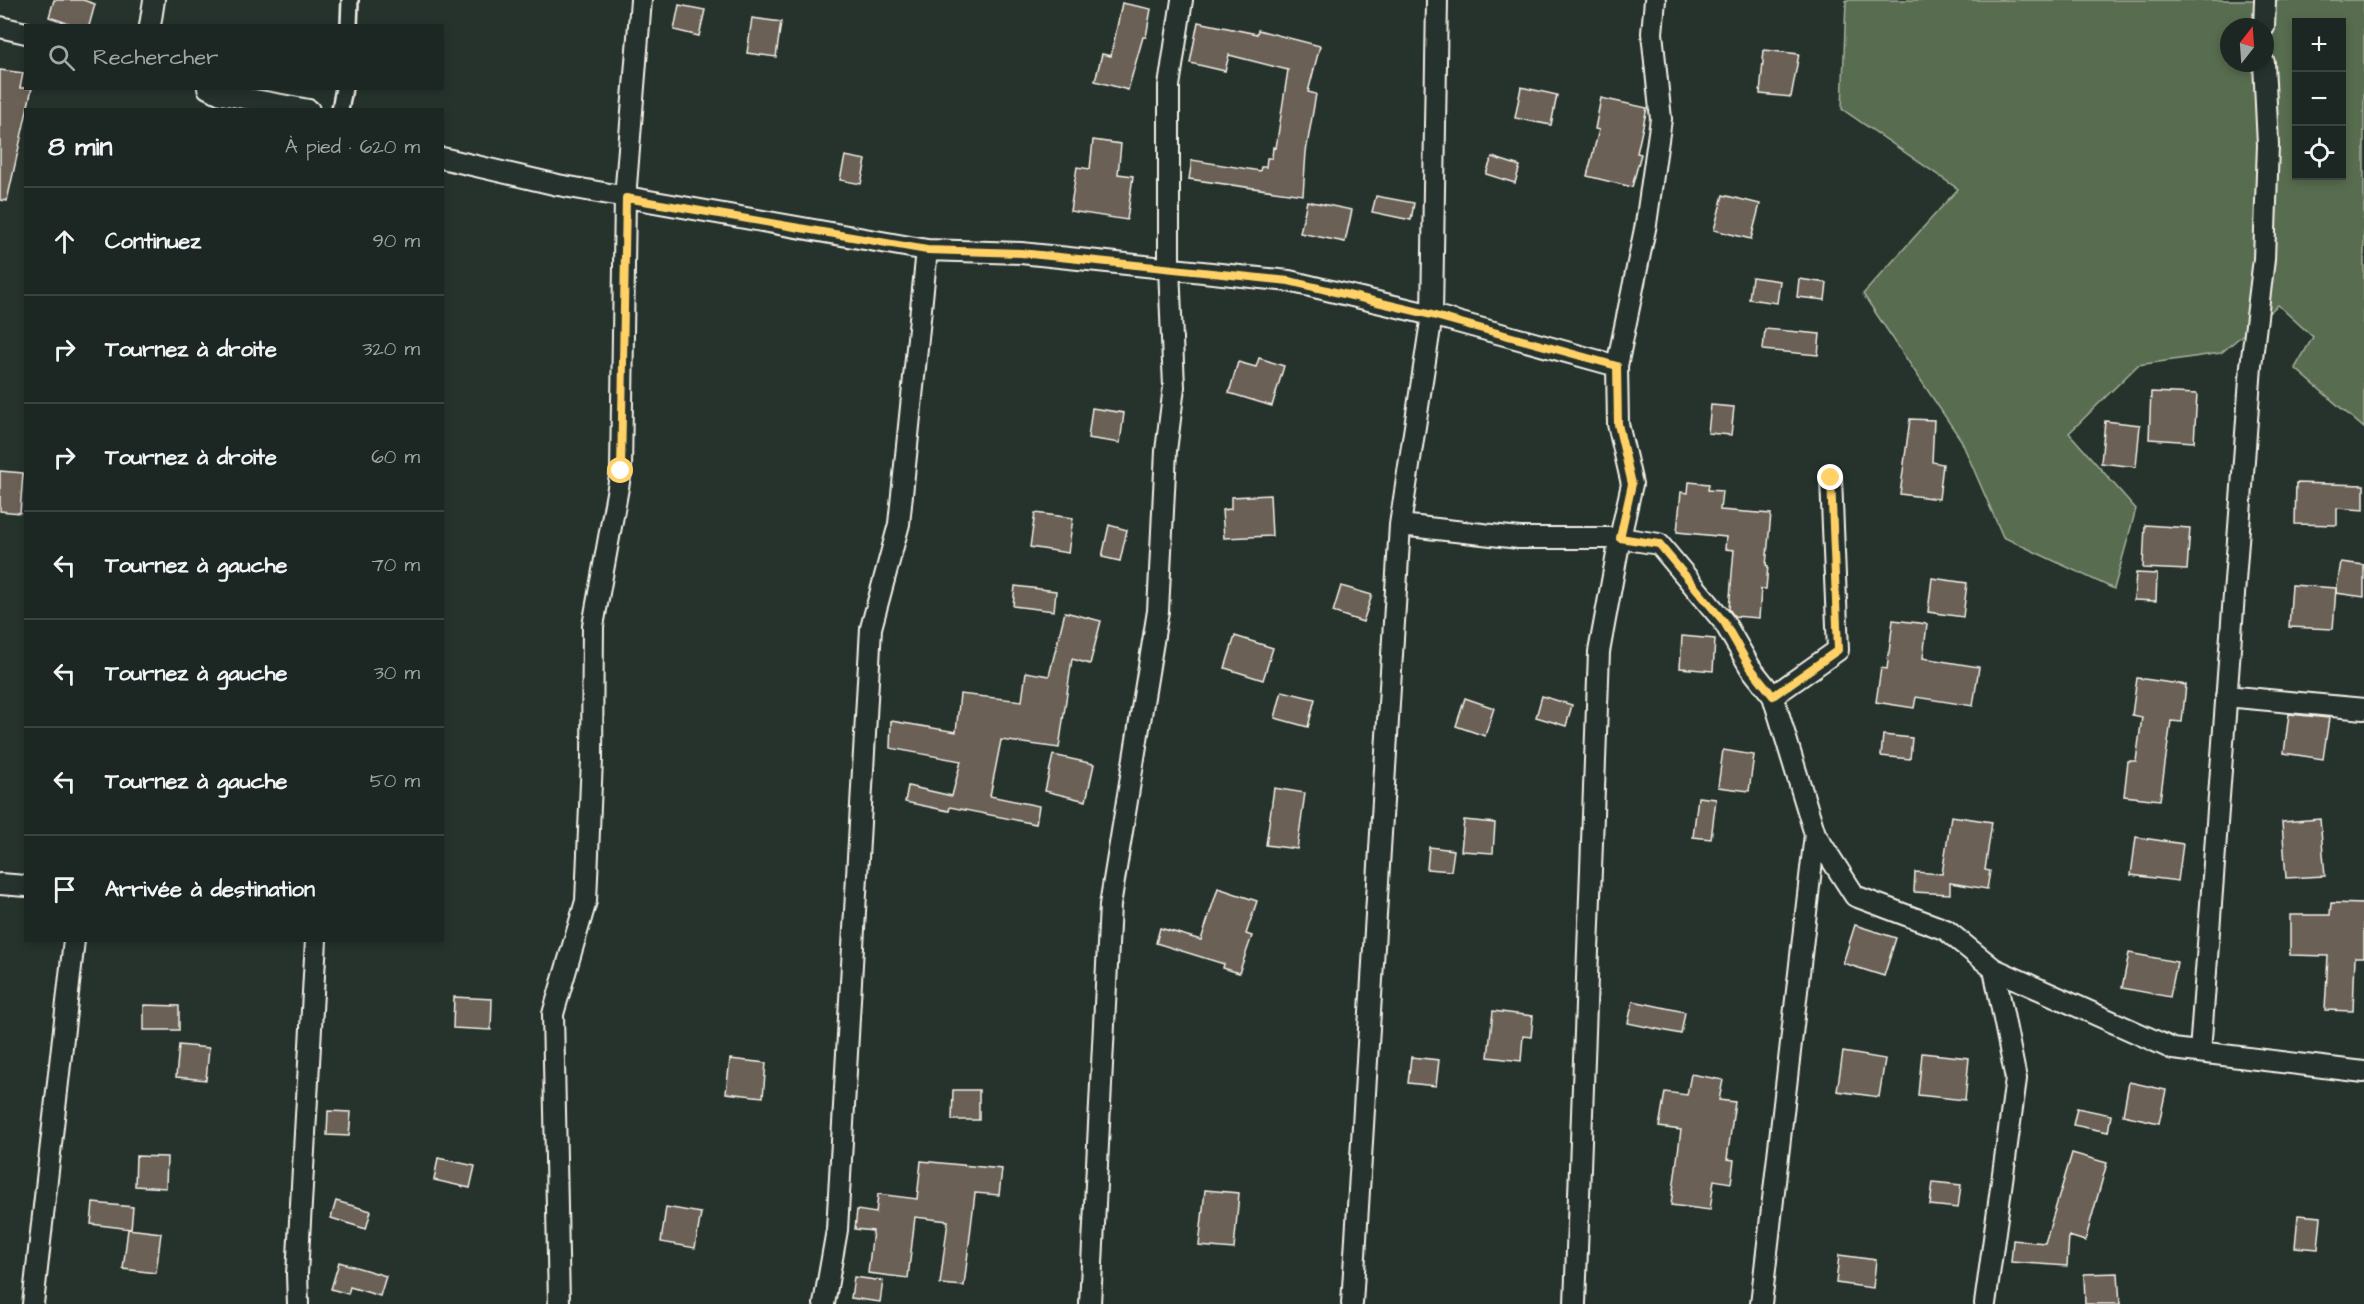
<!DOCTYPE html>
<html lang="fr">
<meta charset="utf-8">
<style>
:root{--surface:#1c2622;--page:#252e2a;--text:#f1f3f6;--muted:#a0a5a5;--line:#3a4340}
body{margin:0;font-family:"Architects Daughter",sans-serif;background:var(--page);color:var(--text)}
.controls{position:absolute;right:18px;top:18px;display:grid;overflow:hidden;border-radius:0px;box-shadow:0 3px 9px #0003}
.controls button{width:54px;height:54px;display:grid;place-items:center;padding:0;border:0;border-bottom:2px solid var(--line);background:var(--surface);color:var(--text);font:30px sans-serif}
.compass{position:absolute;left:2220px;top:18px;width:54px;height:54px;border-radius:50%;background:var(--surface);box-shadow:0 3px 9px #0003;rotate:17deg}
.stop{position:absolute;width:18px;height:18px;margin:-14px;border:4px solid #ffd166;border-radius:50%;background:#fff}
.stop.end{background:#ffd166;border-color:#fff;box-shadow:0 2px 6px #0008}
.list{margin:0;padding:0;list-style:none}
h2{display:flex;justify-content:space-between;align-items:center;height:78px;margin:0;padding:0 24px;font-size:26px}
h2 small{font-size:20px;font-weight:400;color:var(--muted)}
.list li{display:grid;grid-template-columns:39px 1fr auto;gap:18px;align-items:center;box-sizing:border-box;height:108px;padding:0 24px;border-top:2px solid var(--line)}
.list b{display:block;font-size:22px;white-space:nowrap}
.list em{font-size:20px;font-style:normal;color:var(--muted)}
.icon{flex:none;width:33px;height:33px;fill:none;stroke:currentColor;stroke-width:2;stroke-linecap:round;stroke-linejoin:round}
.map{position:relative;flex:none;width:2364px;height:1304px;overflow:hidden}
.search{position:absolute;background:var(--surface);box-shadow:0 3px 9px #0003;left:24px;top:24px;width:420px;height:66px;display:flex;align-items:center;gap:15px;box-sizing:border-box;padding:0 21px;border-radius:0px;color:var(--muted);font-size:22px}
.panel{position:absolute;background:var(--surface);box-shadow:0 3px 9px #0003;left:24px;top:108px;width:420px;height:834px;border-radius:0px}
.map>svg:first-child{display:block}
.green{fill:#596d50;stroke:#a6af9c;stroke-width:1.5;fill-rule:evenodd}
.building{fill:#6b6056;stroke:#f4f1e8;stroke-width:1.5}
.lines{fill:none;stroke-linecap:round;stroke-linejoin:round}
.pedestrian-casing{stroke:#f4f1e8;stroke-width:20}
.minor-casing{stroke:#f4f1e8;stroke-width:24}
.pedestrian{stroke:#26332d;stroke-width:15}
.minor{stroke:#26332d;stroke-width:20}
.route{stroke:#ffd166;stroke-width:8}
</style>
<div class="map">
<svg width="2364" height="1304" viewBox="0 0 2364 1304">
<rect width="100%" height="100%" fill="#26332d"/>
<filter id="ink" filterUnits="userSpaceOnUse"><feTurbulence type="fractalNoise" baseFrequency=".0167" numOctaves="2"/><feDisplacementMap in="SourceGraphic" scale="12" xChannelSelector="R" yChannelSelector="G"/><feConvolveMatrix kernelMatrix="1 2 1 2 8 2 1 2 1" color-interpolation-filters="sRGB"/></filter>
<g filter="url(#ink)">
<!-- green -->
<path class="green" d="M1846,0H2364V428L2295,368L2313,337L2278,305L2221,353L2138,365L2069,433L2136,509L2114,589L2003,537L1961,440L1863,294L1958,189L1842,109ZM2296,22H2342V176H2296ZM2229,27H2265V63H2229Z"/>
<!-- building -->
<path class="building" d="M54,0H83L95,4L89,26H76L49,17Z
M1122,3L1151,9L1146,37H1143L1128,90L1095,81L1102,54L1111,56Z
M679,5L705,10L699,36L674,30Z
M752,18L781,22L776,57L747,53Z
M1198,22L1257,34L1258,30L1320,46L1308,92L1316,94L1306,152L1303,195L1189,179L1192,160L1260,171L1261,167H1266L1267,158H1272L1273,147L1276,148L1288,70L1229,55L1225,71L1190,63Z
M1764,50L1799,54L1791,97L1760,94Z
M0,70L23,73L20,88H32L7,201L0,200Z
M1521,87L1557,95L1551,125L1515,118Z
M1601,98L1647,108L1637,153L1641,154L1632,187L1587,176L1599,130L1595,129Z
M1093,140L1121,144L1118,174L1133,176L1127,220L1070,211L1077,167L1090,169Z
M845,156L866,160L861,184L840,180Z
M1492,157L1520,166L1515,183L1486,174Z
M1723,195L1760,204L1751,239L1714,230Z
M1376,196L1414,203L1411,220L1372,212Z
M1307,201L1352,210L1345,242L1300,233Z
M1752,277L1780,281L1777,303L1749,299Z
M1799,279L1827,283L1825,300L1797,297Z
M1765,329L1820,334L1818,355L1763,350Z
M1259,358L1284,366L1272,406L1229,393L1238,362L1256,367Z
M2151,392L2197,394L2194,442L2149,439Z
M1711,405L1734,407L1731,435L1708,433Z
M1092,408L1124,413L1120,443L1088,438Z
M1910,419L1934,420L1932,462L1943,464L1939,499L1900,494Z
M2105,421L2140,425L2136,467L2101,463Z
M0,471L23,473L20,513L0,511Z
M1689,482L1709,484L1708,490L1722,491L1720,510L1771,514L1766,565L1768,566L1766,589H1761L1759,618L1734,616L1729,609L1734,550L1725,549L1726,537L1677,532L1681,492L1688,493Z
M2296,483L2364,485V510L2337,508V525L2295,524Z
M1270,495L1272,536L1224,538L1222,510L1231,509V497Z
M1035,513L1073,518L1068,553L1030,547Z
M1109,525L1127,530L1120,561L1102,557Z
M2145,525L2190,528L2187,570L2143,568Z
M2341,562L2364,565V597L2336,593Z
M2136,573L2157,574L2156,601L2134,600Z
M1932,578L1967,583L1963,617L1928,612Z
M2292,585L2336,588L2333,629L2289,627Z
M1015,586L1056,591L1054,611L1013,606Z
M1341,586L1372,595L1363,622L1333,612Z
M1065,612L1101,621L1090,664L1072,659L1059,748L1001,740L990,796L1039,806L1036,824L950,807L949,811L905,802L908,786L952,796L961,761L890,748L891,721L956,732L960,694L1022,701L1026,672L1049,676Z
M1893,620L1927,624L1923,658L1979,667L1973,706L1916,697L1914,708L1876,702L1881,668L1887,669Z
M1235,636L1273,648L1263,680L1225,668Z
M1682,636L1715,639L1713,671L1680,668Z
M2137,678L2186,685L2182,722L2171,721L2160,800L2124,796L2128,761H2136L2142,717L2132,715Z
M1282,691L1315,699L1308,727L1275,718Z
M1542,696L1572,705L1566,726L1536,717Z
M1465,698L1494,708L1485,736L1456,726Z
M2289,714L2329,718L2323,759L2284,753Z
M1883,735L1912,738L1910,759L1881,756Z
M1723,750L1754,755L1749,791L1718,787Z
M1053,755L1094,764L1086,801L1045,791Z
M1274,788L1305,793L1297,849L1266,845Z
M1698,797L1716,799L1711,839L1693,837Z
M1951,816L1992,822L1985,870L1990,871L1987,889L1950,883V894L1914,892L1915,872L1942,874Z
M2320,819L2325,876L2286,878L2282,822Z
M1464,820L1495,823L1493,853L1461,851Z
M2136,837L2183,844L2178,881L2131,875Z
M1429,847L1454,850L1451,871L1427,869Z
M1218,888L1257,901L1246,934L1252,936L1239,973L1223,968L1224,964L1156,943L1160,928L1201,940Z
M2331,903L2364,904V957H2355L2353,1011L2325,1010L2328,956L2290,955V915H2330Z
M1855,925L1896,938L1884,976L1843,963Z
M2129,953L2177,962L2170,997L2122,988Z
M454,997L492,999L491,1030L453,1028Z
M1633,1001L1685,1012L1681,1034L1628,1023Z
M144,1005L179,1006V1030H144Z
M1493,1011L1533,1016L1531,1037L1523,1036L1521,1061L1488,1057Z
M179,1045L209,1048L206,1080L176,1077Z
M1843,1052L1885,1059L1879,1097L1837,1091Z
M1922,1053L1969,1058L1965,1100L1918,1095Z
M1411,1057L1439,1060L1436,1086L1408,1083Z
M730,1059L766,1063L763,1097L726,1093Z
M1691,1074L1723,1080L1719,1100L1735,1102L1727,1159L1734,1160L1731,1183L1714,1180L1710,1210L1671,1205L1681,1130L1659,1127L1665,1092L1687,1095Z
M2129,1082L2166,1090L2159,1123L2123,1115Z
M953,1090H979V1120H952Z
M2077,1108L2111,1115L2108,1132L2073,1125Z
M328,1111L351,1112L349,1136L327,1135Z
M2072,1153L2107,1163L2085,1241L2069,1236L2067,1266L2011,1262L2013,1240L2045,1243Z
M136,1156L167,1157L166,1188L135,1186Z
M438,1158L475,1166L470,1188L434,1180Z
M921,1161L1002,1169L999,1195L975,1193L964,1286L940,1284L948,1221L915,1217L908,1278L868,1273L873,1231L855,1229L857,1210L876,1213L878,1194L917,1199Z
M1933,1182L1961,1185L1958,1208L1930,1205Z
M1205,1190L1239,1193L1234,1249L1199,1246Z
M336,1201L371,1211L366,1229L331,1218Z
M93,1203L133,1207L131,1229L91,1224Z
M666,1207L701,1213L695,1248L661,1242Z
M2298,1215L2321,1217L2318,1249L2295,1247Z
M128,1229L161,1233L156,1273L123,1269Z
M1839,1255L1876,1260L1873,1288L1836,1283Z
M339,1262L386,1276L380,1296L350,1287L348,1294L331,1289Z
M2118,1273L2120,1304H2085L2084,1274Z
M854,1277L883,1281L880,1302L851,1298Z"/>
<g class="lines">
<defs>
<path id="pedestrian" d="M349,26L350,0
M340,110L344,88"/>
<path id="minor" d="M1437,0L1432,315L1617,366
M150,26L154,0
M0,27L26,33
M2264,27L2265,0
M208,88L221,94L309,110
M442,158L558,185L927,250L1021,253L1289,281L1432,315L1400,525L1352,1304
M1831,478L1838,650L1773,696L1815,834L1855,896L1946,930L1994,969L2173,1049L2364,1072
M1400,525L1519,538H1620L1659,544L1724,622L1750,667L1773,696
M2226,696L2364,709
M0,884L26,886
M2200,1052L2251,366L2264,259L2268,145L2264,63
M33,1304L74,940
M298,1304L297,1274L316,940
M559,1304L553,1014L586,901L592,759L593,626L621,471L625,198L641,0
M824,1304L837,1230L871,628L899,524L927,250
M1090,1304L1110,905L1158,611L1166,451L1174,387L1169,267V86L1182,0
M1575,1304L1599,652L1620,538L1632,484L1618,424L1617,366L1646,224L1661,119L1652,33L1655,0
M1761,1304L1815,834
M1985,1304L2016,1079L1994,969"/>
</defs>
<!-- pedestrian casing -->
<use href="#pedestrian" class="pedestrian-casing"/>
<!-- minor casing -->
<use href="#minor" class="minor-casing"/>
<!-- pedestrian -->
<use href="#pedestrian" class="pedestrian"/>
<!-- minor -->
<use href="#minor" class="minor"/>
</g>
</g>
<g class="lines" filter="url(#ink)">
<!-- route -->
<path class="route" d="M621,471L626,198L927,250L1021,253L1289,281L1432,315L1617,366L1618,424L1632,484L1620,538L1659,544L1724,622L1750,667L1773,696L1838,650L1831,478"/>
</g>
</svg>
<div class="controls">
<button>+</button>
<button>−</button>
<button><svg class="icon" aria-label="locate" viewBox="0 0 24 24"><circle cx="12" cy="12" r="6"/><path d="M12 2v4M12 18v4M2 12h4M18 12h4"/></svg></button>
</div>
<svg class="compass" viewBox="-18 -18 36 36"><path d="M0-13l5 13h-10z" fill="#e53935"/><path d="M0 13l5-13h-10z" fill="#a0a5a5"/></svg>
<div class="stop" style="left:621px;top:471px"></div>
<div class="stop end" style="left:1831px;top:478px"></div>
<div class="search"><svg class="icon" aria-label="search" viewBox="0 0 24 24"><circle cx="10" cy="10" r="6"/><path d="M15 15l6 6"/></svg>Rechercher</div>
<section class="panel">
<h2>8 min<small>À pied · 620 m</small></h2>
<ul class="list">
<li><svg class="icon" aria-label="ahead" viewBox="0 0 24 24"><path d="M12 20V5M6 11l6-6 6 6"/></svg><div><b>Continuez</b></div><em>90 m</em></li>
<li><svg class="icon" aria-label="right" viewBox="0 0 24 24"><path d="M7 20v-9h11M14 6l5 5-5 5"/></svg><div><b>Tournez à droite</b></div><em>320 m</em></li>
<li><svg class="icon" aria-label="right" viewBox="0 0 24 24"><path d="M7 20v-9h11M14 6l5 5-5 5"/></svg><div><b>Tournez à droite</b></div><em>60 m</em></li>
<li><svg class="icon" aria-label="left" viewBox="0 0 24 24"><path d="M17 20v-9H6M10 6l-5 5 5 5"/></svg><div><b>Tournez à gauche</b></div><em>70 m</em></li>
<li><svg class="icon" aria-label="left" viewBox="0 0 24 24"><path d="M17 20v-9H6M10 6l-5 5 5 5"/></svg><div><b>Tournez à gauche</b></div><em>30 m</em></li>
<li><svg class="icon" aria-label="left" viewBox="0 0 24 24"><path d="M17 20v-9H6M10 6l-5 5 5 5"/></svg><div><b>Tournez à gauche</b></div><em>50 m</em></li>
<li><svg class="icon" aria-label="arrive" viewBox="0 0 24 24"><path d="M6 21V4h12l-3 4 3 4H6"/></svg><div><b>Arrivée à destination</b></div></li>
</ul>
</section>
</div>
